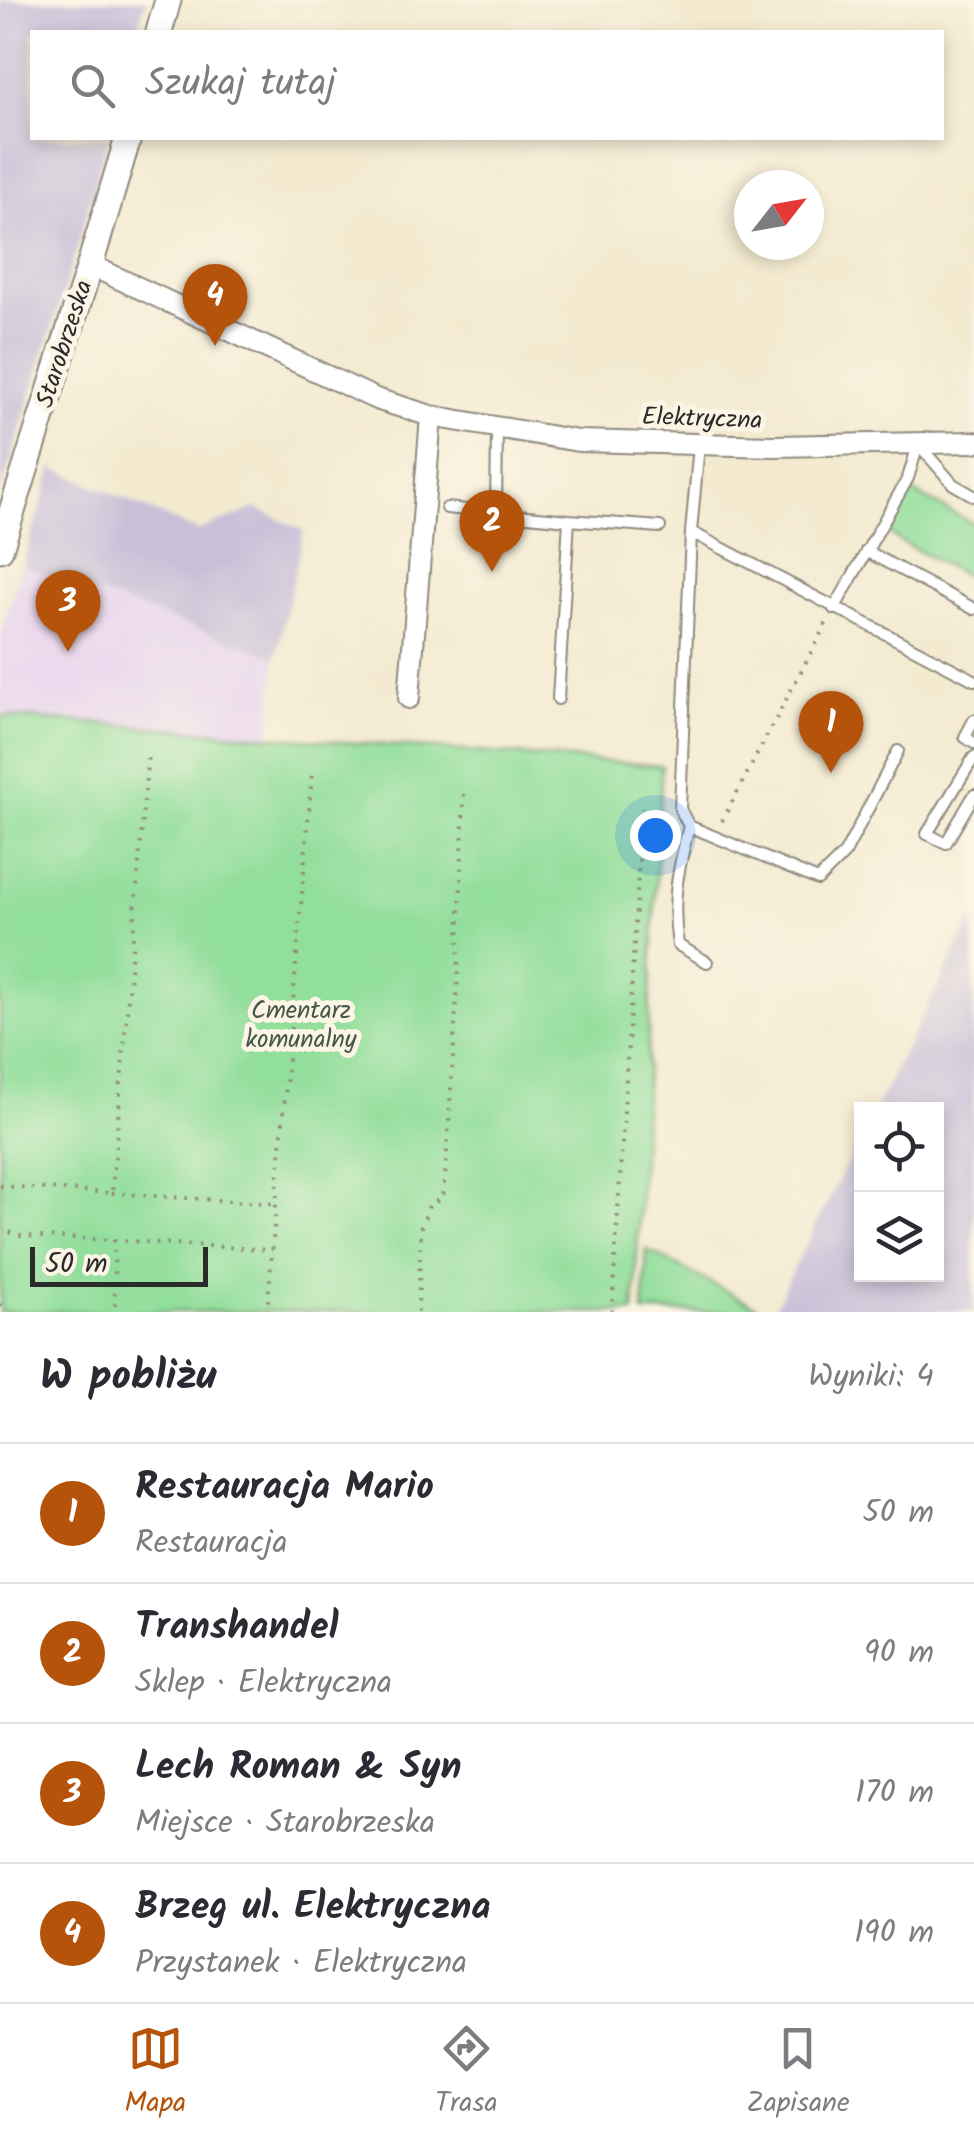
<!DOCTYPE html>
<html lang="pl">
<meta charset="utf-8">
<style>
:root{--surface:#fff;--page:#f2f2f3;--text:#2b2b33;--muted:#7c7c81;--line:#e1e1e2;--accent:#b45309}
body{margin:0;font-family:Kalam,sans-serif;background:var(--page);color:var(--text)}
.controls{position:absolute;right:30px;bottom:30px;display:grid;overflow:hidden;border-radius:0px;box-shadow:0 5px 15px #0003}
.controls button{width:90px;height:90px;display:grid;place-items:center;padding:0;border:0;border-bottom:2px solid var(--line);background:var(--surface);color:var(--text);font:50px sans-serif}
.compass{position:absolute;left:734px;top:170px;width:90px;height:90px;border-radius:50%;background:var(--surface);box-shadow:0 5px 15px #0003;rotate:59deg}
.scale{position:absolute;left:30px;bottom:25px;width:178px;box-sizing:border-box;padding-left:10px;border:5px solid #2b2b2b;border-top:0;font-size:28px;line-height:35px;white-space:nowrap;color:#2b2b2b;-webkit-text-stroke:8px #fcf5e5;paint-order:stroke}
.you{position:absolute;left:655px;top:835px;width:35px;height:35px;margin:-25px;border:8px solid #fff;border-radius:50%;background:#1a73e8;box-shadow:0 0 0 15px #1a73e833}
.badge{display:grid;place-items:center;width:65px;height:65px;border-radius:50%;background:var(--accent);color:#fff;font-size:32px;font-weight:700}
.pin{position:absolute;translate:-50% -82px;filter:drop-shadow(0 2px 5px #0008)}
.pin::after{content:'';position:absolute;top:52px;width:35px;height:30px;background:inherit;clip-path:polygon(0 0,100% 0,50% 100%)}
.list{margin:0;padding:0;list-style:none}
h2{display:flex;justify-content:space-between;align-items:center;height:130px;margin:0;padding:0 40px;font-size:42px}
h2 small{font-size:32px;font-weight:400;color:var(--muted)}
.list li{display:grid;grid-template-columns:65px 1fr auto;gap:30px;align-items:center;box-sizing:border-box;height:140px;padding:0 40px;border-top:2px solid var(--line)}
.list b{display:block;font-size:38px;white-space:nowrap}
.list p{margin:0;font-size:32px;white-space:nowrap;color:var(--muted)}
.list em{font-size:32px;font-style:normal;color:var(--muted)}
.icon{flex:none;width:55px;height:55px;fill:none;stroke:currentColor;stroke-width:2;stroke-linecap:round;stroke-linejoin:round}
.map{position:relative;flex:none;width:974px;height:1312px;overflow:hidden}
.search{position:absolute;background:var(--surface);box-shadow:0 5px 15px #0003;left:30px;right:30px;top:30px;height:110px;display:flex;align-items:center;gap:25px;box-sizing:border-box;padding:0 35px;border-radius:0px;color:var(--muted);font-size:38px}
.sheet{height:690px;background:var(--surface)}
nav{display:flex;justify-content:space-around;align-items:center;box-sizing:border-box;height:140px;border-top:2px solid var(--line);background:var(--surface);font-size:28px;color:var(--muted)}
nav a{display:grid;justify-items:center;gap:5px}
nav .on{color:var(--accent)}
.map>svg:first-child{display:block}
.built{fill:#e6d2f0}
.industrial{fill:#c8bfd8}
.green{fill:#92de9b;stroke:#5e8463;stroke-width:2.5}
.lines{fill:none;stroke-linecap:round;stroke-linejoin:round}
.service-casing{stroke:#8f8a7e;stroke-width:14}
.minor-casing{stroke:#8f8a7e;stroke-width:24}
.tertiary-casing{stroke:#8f8a7e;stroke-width:29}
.path{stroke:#8f8a7e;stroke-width:4;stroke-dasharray:2.5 8;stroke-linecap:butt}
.service{stroke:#fff;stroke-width:10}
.minor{stroke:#fff;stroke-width:20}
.tertiary{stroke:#fff;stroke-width:25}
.labels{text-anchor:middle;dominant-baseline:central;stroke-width:10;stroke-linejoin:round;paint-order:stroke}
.street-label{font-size:25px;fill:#2b2b2b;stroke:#fcf5e5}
.park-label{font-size:25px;fill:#455847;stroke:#fcf5e5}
</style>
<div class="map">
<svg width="974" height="1312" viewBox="0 0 974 1312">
<rect width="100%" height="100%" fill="#fcf5e5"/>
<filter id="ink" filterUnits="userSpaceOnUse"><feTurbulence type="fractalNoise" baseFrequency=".01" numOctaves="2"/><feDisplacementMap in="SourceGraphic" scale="20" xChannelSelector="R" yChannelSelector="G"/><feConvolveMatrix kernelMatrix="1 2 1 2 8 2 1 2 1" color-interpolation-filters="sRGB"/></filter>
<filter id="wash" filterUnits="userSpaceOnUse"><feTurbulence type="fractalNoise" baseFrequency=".0048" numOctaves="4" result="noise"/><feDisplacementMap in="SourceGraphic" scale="40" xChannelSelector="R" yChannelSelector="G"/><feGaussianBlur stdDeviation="2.25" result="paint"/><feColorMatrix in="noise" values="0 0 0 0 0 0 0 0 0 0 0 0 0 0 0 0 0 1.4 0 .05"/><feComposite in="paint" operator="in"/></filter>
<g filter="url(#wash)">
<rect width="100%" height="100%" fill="#f3ead0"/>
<!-- built -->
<path class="built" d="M22,566L276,657L270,736L0,716V634Z"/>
<!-- industrial -->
<path class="industrial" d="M0,0H146L137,32H32V138H108L79,241L0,495Z
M53,468L198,531L256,508L304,531L276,657L22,566Z
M974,916V1312H772L861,1136L862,1274H936V1110L875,1109Z"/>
<!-- green -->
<path class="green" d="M911,491L974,524V580L901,542L889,533Z
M0,716L662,766L634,1312H0Z
M647,1250L767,1312H643Z"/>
</g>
<g filter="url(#ink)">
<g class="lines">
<defs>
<path id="service" d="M497,429L496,513L569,520L558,699
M699,445L691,532L680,809L689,826L818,880L845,853L898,751
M919,445L953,484L974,496
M447,508L496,513
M569,520L660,527
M691,532L974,680
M866,551L974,609
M834,609L908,478L918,445
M974,720L965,737L974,743
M974,757L927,834L946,843L974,795
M689,826C678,871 671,899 678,945L707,962"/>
<path id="minor" d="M90,265L376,399L431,416L578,441L775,446L974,442
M409,698L431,416"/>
<path id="tertiary" d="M159,32L168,0
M0,549L90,265L128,138"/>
</defs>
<!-- service casing -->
<use href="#service" class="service-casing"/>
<!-- minor casing -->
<use href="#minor" class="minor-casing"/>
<!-- tertiary casing -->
<use href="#tertiary" class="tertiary-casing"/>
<!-- path -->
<path class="path" d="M722,821L827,622
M0,1186L112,1193L148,753
M112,1193L276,1204
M0,1228L19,1236L114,1240L115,1312
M114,1240L272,1250
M0,1304L4,1312
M267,1312L312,774
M418,1312L421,1227L429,1206L442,1198L446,1167L458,978L464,791
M612,1312L642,808"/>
<!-- service -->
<use href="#service" class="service"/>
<!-- minor -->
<use href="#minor" class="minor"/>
<!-- tertiary -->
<use href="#tertiary" class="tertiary"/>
</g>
</g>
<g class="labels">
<!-- street labels -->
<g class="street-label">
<text transform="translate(65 344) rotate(-72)">Starobrzeska</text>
<text transform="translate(702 419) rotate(2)">Elektryczna</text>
</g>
<!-- park labels -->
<g class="park-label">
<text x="301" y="1011">Cmentarz<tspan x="301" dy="29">komunalny</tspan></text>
</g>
</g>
</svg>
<div class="controls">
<button><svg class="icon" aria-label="locate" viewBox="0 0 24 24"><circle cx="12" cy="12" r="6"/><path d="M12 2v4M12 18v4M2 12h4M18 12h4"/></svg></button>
<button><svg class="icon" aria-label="layers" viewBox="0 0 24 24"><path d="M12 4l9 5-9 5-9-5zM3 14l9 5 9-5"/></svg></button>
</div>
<svg class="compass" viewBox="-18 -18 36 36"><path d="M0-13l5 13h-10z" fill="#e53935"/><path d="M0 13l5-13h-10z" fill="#7c7c81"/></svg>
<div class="scale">50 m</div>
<div class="you"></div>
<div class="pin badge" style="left:831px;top:773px">1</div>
<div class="pin badge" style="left:492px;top:572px">2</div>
<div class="pin badge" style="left:68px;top:652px">3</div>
<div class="pin badge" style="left:215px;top:346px">4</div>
<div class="search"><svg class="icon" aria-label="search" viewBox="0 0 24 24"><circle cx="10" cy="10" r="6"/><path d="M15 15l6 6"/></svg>Szukaj tutaj</div>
</div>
<section class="sheet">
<h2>W pobliżu<small>Wyniki: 4</small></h2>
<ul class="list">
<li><span class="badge">1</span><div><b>Restauracja Mario</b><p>Restauracja</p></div><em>50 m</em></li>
<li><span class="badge">2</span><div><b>Transhandel</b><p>Sklep · Elektryczna</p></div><em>90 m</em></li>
<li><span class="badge">3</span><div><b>Lech Roman &amp; Syn</b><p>Miejsce · Starobrzeska</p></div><em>170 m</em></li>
<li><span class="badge">4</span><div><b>Brzeg ul. Elektryczna</b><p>Przystanek · Elektryczna</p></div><em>190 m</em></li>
</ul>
</section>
<nav>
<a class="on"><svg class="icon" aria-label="map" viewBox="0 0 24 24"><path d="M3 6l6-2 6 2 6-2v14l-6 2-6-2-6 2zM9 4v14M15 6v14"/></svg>Mapa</a>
<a><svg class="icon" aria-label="directions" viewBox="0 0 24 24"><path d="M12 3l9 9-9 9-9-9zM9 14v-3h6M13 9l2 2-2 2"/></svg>Trasa</a>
<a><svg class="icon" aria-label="saved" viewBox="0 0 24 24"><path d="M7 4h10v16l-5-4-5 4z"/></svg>Zapisane</a>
</nav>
